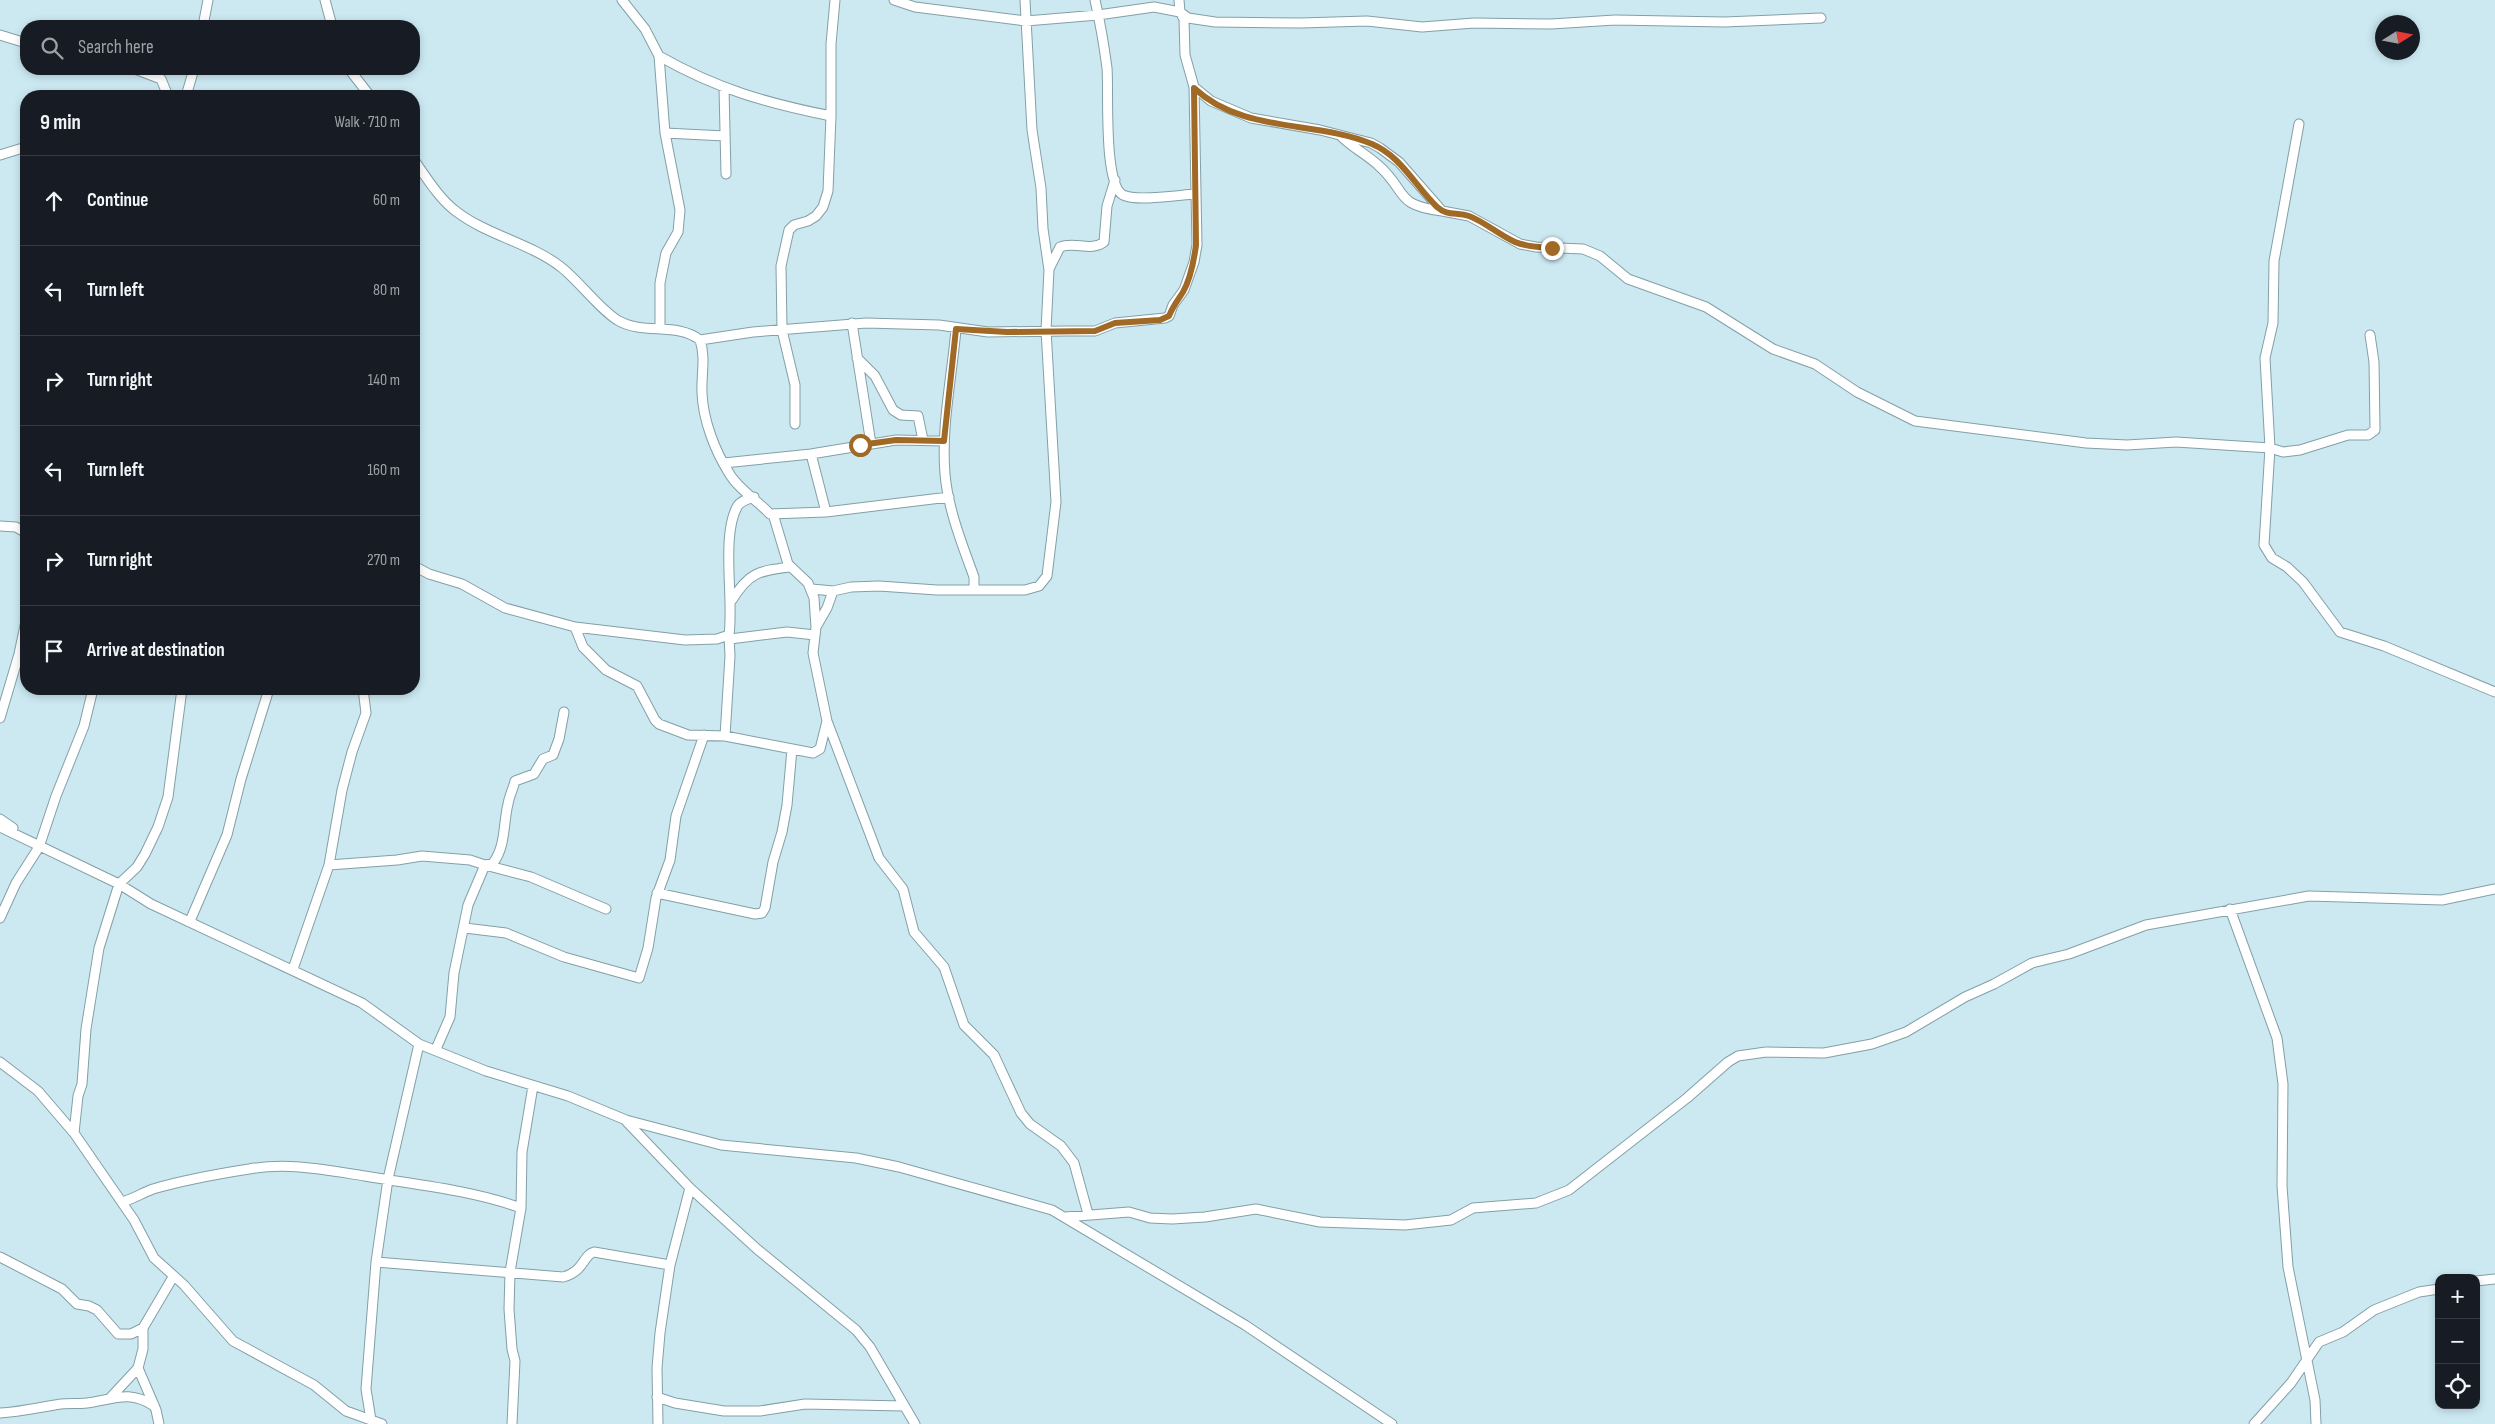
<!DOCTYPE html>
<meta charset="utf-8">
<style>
:root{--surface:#171b24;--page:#242831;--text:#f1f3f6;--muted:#9ea1a6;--line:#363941}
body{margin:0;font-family:"Sofia Sans Condensed",sans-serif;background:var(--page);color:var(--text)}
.controls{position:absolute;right:15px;bottom:15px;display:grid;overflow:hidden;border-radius:10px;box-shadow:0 2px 8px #0003}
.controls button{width:45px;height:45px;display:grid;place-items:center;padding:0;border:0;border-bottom:1px solid var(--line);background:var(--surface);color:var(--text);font:25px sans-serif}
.compass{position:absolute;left:2375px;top:15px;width:45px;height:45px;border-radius:50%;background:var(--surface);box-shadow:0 2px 8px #0003;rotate:79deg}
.stop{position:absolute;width:15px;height:15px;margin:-11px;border:4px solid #a06925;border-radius:50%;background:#fff}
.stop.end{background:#a06925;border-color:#fff;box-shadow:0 1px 5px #0008}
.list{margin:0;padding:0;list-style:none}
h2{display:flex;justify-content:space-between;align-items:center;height:65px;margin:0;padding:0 20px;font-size:21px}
h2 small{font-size:16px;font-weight:400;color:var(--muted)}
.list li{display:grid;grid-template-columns:32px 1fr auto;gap:15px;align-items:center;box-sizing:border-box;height:90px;padding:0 20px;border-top:1px solid var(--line)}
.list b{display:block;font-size:19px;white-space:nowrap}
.list em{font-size:16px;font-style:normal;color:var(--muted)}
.icon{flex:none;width:28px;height:28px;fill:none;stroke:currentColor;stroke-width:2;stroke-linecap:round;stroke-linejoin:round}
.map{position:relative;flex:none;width:2495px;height:1424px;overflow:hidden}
.search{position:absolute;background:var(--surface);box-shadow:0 2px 8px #0003;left:20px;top:20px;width:400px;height:55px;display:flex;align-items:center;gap:12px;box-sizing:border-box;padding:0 18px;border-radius:20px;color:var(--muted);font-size:19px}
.panel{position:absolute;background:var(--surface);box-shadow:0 2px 8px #0003;left:20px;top:90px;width:400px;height:605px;border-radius:20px}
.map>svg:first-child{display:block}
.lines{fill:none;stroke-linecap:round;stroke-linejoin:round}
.minor-casing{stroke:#839fa7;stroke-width:11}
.minor{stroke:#fff;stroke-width:9}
.route{stroke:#a06925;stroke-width:6}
</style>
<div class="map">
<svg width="2495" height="1424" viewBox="0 0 2495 1424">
<rect width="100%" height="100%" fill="#cce9f2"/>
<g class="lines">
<defs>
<path id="minor" d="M325,0L332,26
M622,0L645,29L659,56L665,133L680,210L678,232L666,253L660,283V328
M894,0L915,7L1026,21L1098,15L1154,7L1180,12L1184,19L1185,55L1194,87L1211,101L1251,118L1320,130L1371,143L1380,148L1399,162L1442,211L1469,216L1520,244L1536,247L1583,249L1600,256L1628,279L1706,307L1773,349L1815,364L1857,392L1915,421L2086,443L2127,445L2176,442L2270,448L2283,452L2300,450L2348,435H2368L2375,430L2374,362L2370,335
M1095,0C1100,22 1104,45 1107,68C1109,90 1103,184 1123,195C1137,202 1179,195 1195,194
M1179,0L1180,12L1188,18L1215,22L1301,23L1367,21L1422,27L1474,23L1551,24L1615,20L1724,22L1821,18
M203,26L208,0
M0,35L26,43
M659,56C717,89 766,103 831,116
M135,69L161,79L168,96
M276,69H299
M349,69L370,96
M724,88L726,174
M186,96L194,69
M2299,124L2274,261L2273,323L2265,358L2270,448L2264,545L2272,558L2287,567L2303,582L2340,632L2384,646L2495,692
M665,133L725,136
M1341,136C1353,148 1366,154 1378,165C1408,191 1393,205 1442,211
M0,155L26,147
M414,160C426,177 440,200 457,212C487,235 530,243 561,267C579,281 602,312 619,321C644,335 677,322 700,340C706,358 701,375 702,393C703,420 715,451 729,473C738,489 758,501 770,514H773L788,564L808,583L814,598L816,627L813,653L827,721L879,858L903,889L914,932L944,967L964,1025L994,1055L1021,1113L1030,1124L1061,1146L1074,1163L1088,1214
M1049,269L1060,247C1075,241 1091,252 1104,242L1107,206L1115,180
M852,323L871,444
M956,329C952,377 941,426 945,474C948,509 962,544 974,577V590
M700,340L753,332L866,323L939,325L988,332L1066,331H1095L1115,323L1165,318L1169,316L1173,305L1184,290L1194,262L1197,245L1194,87
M857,358L875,376L893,410L901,415L918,416L923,440
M795,424V385L782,330L781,266L789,230L794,225L808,221L816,216L823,207L828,191L831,116V44L835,0
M811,454L826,512
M724,463L811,454L896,440L944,441
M770,514L826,512L949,497
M0,526L16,527L26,533
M414,566L429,574L462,584L505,608L575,627L685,640L717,639L729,635C734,600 721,536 737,507C740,501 748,499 754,497
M812,589L833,591L851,587L879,586L937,590H1025L1039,586L1047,576L1056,502L1046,330L1049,270L1043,229L1041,188L1032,130L1025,0
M732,600C749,572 759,571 790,567
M575,627L583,647L606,670L637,686L655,720L659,724L688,735L725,736L813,753L820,749L827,721
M816,627L827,608L833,591
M730,639L787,632L815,635
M0,718L19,654L26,621
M725,736L730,656L729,635
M0,819L13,828
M0,827L119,884L151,904L362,1003L419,1044L486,1071L568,1096L626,1120L721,1145L856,1158L899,1167L1052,1210L1245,1325L1392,1424
M329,865L397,860L422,856L470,860L485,865L493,863C506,846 503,824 508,804C509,797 513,789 515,781L534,774L543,759L553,755L559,739L564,712
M657,893L755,914L762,913L765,908L773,862L782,832L787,805L792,749
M2230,909L2277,1038L2283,1084L2282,1186L2288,1267L2315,1400L2316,1424
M0,918L16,883L39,847L56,796L84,726L93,689
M190,921L227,835L241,779L269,689
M465,928L506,933L564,957L639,978L648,948L656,898L670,860L676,816L704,735
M293,969L329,865L342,790L352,752L366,713L363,689
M436,1049L450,1017L454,973L468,905L485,865L531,877L606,909
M0,1062L38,1091L74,1133L134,1220L154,1258L184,1285L233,1341L314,1385L346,1411L382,1424
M626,1121L690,1188L757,1249L856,1330L870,1347L915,1424
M74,1133L78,1096L82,1084L86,1029L99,948L119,884L137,867L145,854L158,827L168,797L182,689
M122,1202C133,1199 142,1193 153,1189C184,1180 217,1174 249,1169C288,1162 326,1170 365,1176C417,1185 471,1190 521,1208
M1065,1217L1129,1212L1150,1218L1172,1219L1205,1217L1256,1209L1320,1222L1405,1225L1451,1220L1473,1208L1536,1203L1569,1190L1687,1098L1728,1062L1738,1056L1766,1052L1824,1053L1872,1044L1906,1032L1965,997L1994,984L2032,963L2069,954L2146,925L2309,896L2442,900L2495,889
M0,1257L62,1289L77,1304L89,1306L97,1310L118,1334H131L143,1328
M376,1262L563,1277C584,1272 583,1255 594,1252L670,1265
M2476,1281L2495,1279
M111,1397L138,1368
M657,1397L675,1403L724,1411H760L805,1404L904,1406
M0,1413C21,1412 40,1407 61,1404C70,1403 78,1404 87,1403C112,1400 129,1389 154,1406
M371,1420L366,1389L376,1262L388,1179L419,1044
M159,1424L156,1410L138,1368L143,1349V1328L173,1277
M512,1424L515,1361L512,1349L509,1309L510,1272L521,1208L522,1152L533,1086
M658,1424L657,1368L660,1333L670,1265L690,1188
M2254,1424L2291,1383L2319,1342L2343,1332L2374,1310L2419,1292L2439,1289"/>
</defs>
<!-- minor casing -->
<use href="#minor" class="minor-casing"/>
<!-- minor -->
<use href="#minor" class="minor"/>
</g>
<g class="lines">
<!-- route -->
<path class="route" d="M860,445L896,440L944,441L956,329L1007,332L1095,331L1115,323L1160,320L1169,316C1173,306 1178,300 1183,292C1191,278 1194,260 1196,245L1194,88C1243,134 1315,120 1372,144C1401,156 1415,186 1437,207C1447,216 1457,212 1469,216C1485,222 1499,235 1515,242C1527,247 1540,247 1552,248"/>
</g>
</svg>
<div class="controls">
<button>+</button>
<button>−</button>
<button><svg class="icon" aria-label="locate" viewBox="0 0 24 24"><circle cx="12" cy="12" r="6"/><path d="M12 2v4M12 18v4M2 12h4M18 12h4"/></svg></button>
</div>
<svg class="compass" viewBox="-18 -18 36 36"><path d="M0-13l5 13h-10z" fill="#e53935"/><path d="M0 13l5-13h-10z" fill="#9ea1a6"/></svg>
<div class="stop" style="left:860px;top:445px"></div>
<div class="stop end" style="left:1552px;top:248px"></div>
<div class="search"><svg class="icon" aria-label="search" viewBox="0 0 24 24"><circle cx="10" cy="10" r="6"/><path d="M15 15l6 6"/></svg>Search here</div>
<section class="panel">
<h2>9 min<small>Walk · 710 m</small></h2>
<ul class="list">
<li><svg class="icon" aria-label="ahead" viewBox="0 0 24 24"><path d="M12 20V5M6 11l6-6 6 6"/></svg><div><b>Continue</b></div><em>60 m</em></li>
<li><svg class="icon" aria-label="left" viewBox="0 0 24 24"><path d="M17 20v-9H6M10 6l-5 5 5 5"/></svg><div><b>Turn left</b></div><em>80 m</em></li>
<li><svg class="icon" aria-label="right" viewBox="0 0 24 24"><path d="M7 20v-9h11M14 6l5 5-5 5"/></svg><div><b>Turn right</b></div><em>140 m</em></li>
<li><svg class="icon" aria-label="left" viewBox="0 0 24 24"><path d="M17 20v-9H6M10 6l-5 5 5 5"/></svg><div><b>Turn left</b></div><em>160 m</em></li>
<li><svg class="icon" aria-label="right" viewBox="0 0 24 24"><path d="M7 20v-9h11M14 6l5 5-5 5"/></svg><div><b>Turn right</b></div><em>270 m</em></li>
<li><svg class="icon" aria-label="arrive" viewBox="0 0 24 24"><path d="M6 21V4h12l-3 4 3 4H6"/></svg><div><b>Arrive at destination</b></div></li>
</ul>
</section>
</div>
